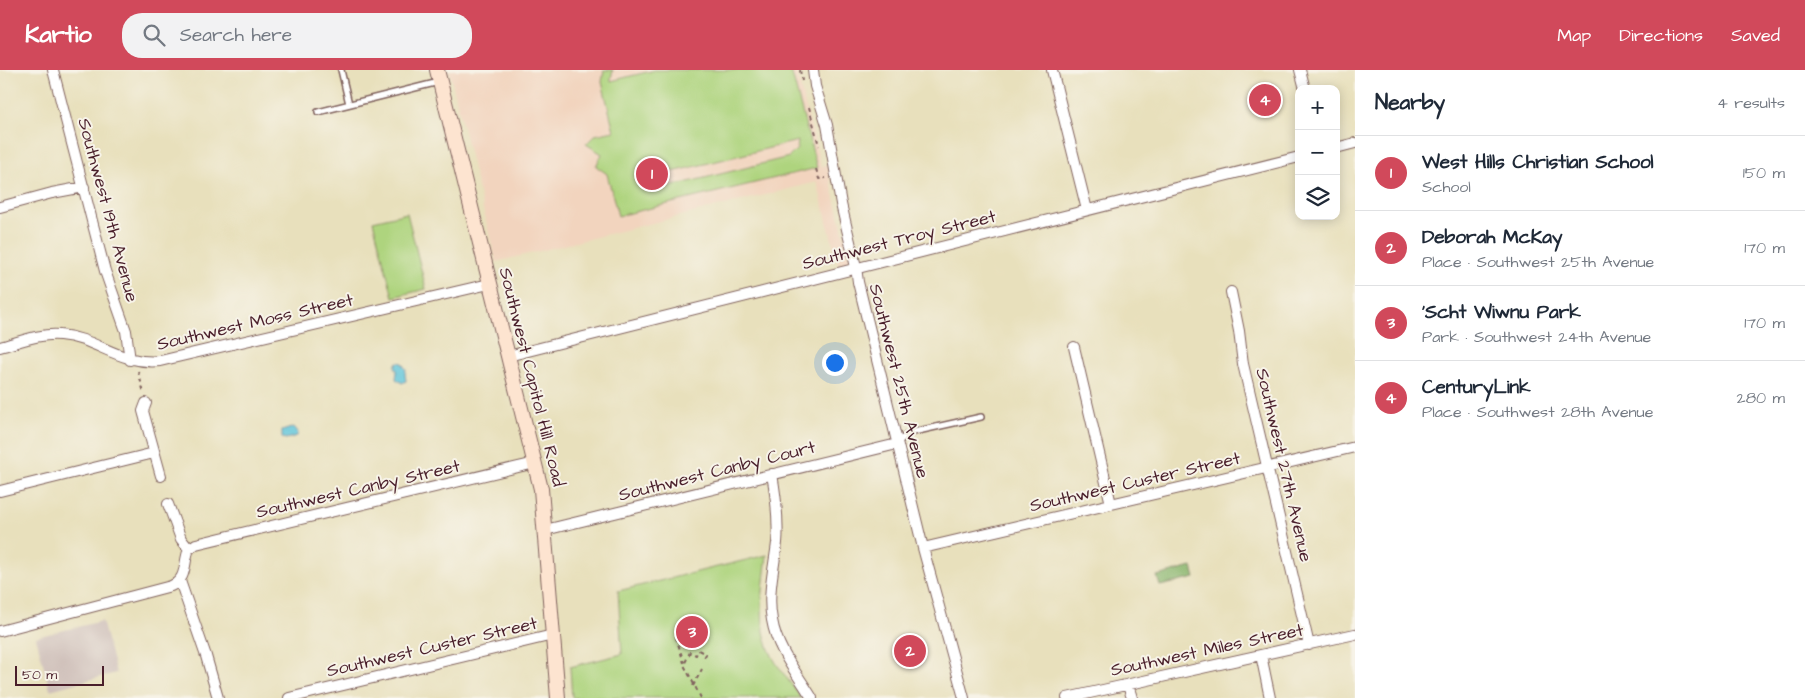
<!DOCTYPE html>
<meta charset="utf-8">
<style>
:root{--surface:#fff;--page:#f2f2f3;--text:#1f2937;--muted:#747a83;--line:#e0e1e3;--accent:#d1495b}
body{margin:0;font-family:"Architects Daughter",sans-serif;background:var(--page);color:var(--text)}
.controls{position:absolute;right:15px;top:15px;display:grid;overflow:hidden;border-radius:10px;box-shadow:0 2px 12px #0003}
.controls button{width:45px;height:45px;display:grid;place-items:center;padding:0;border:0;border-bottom:1px solid var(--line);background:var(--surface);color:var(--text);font:25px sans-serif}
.scale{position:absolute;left:15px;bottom:12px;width:89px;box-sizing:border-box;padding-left:5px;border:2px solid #4a1f2b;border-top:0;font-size:14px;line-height:18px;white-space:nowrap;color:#4a1f2b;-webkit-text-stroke:4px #f7f3e8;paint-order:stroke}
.you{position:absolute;left:834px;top:292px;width:18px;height:18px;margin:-12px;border:4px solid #fff;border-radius:50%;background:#1a73e8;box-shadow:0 0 0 8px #1a73e833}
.badge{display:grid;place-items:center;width:32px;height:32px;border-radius:50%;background:var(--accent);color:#fff;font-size:16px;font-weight:700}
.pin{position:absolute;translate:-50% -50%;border:2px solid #fff;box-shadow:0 1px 5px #0006}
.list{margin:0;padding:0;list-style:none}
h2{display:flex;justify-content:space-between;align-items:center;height:65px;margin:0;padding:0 20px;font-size:21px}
h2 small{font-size:16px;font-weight:400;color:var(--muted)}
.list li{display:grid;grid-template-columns:32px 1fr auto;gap:15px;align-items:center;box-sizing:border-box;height:75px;padding:0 20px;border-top:1px solid var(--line)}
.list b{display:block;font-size:19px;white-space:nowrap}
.list p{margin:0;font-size:16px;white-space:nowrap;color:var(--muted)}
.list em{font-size:16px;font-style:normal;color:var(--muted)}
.icon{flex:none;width:28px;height:28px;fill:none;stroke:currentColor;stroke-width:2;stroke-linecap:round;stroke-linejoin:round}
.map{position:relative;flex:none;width:1355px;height:628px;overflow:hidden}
header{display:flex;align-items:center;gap:30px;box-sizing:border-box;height:70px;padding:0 25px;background:var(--accent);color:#fff}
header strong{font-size:24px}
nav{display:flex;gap:28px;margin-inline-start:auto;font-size:18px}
.search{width:350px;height:45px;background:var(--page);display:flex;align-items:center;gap:12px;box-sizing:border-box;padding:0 18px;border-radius:20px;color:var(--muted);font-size:19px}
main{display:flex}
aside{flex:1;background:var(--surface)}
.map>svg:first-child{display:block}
.built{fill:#f2d4be}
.industrial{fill:#cfc0ba}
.green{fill:#aed47e;stroke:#7c7a54;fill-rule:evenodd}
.forest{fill:#8ab66d;stroke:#6a6a4c}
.water{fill:#5dc5da;stroke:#547282}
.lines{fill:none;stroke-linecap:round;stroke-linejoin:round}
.lane-casing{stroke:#81635e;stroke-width:8}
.street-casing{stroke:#81635e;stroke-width:12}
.secondary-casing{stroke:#81635e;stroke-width:16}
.path{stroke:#81635e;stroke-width:2;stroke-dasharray:4 4;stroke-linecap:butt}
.lane{stroke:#fff;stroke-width:5}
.street{stroke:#fff;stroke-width:10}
.secondary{stroke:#fde4d0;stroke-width:14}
.labels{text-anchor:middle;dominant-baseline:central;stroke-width:4;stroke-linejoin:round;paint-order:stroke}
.street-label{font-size:18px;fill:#4a1f2b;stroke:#f7f3e8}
</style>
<header>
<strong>Kartio</strong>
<div class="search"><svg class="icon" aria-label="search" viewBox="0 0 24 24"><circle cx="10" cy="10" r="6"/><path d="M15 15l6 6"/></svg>Search here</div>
<nav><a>Map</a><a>Directions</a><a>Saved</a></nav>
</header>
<main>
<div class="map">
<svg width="1355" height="628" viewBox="0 0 1355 628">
<rect width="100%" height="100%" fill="#f7f3e8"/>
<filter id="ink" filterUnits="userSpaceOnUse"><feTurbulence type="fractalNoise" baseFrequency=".02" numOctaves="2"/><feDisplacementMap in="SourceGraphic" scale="10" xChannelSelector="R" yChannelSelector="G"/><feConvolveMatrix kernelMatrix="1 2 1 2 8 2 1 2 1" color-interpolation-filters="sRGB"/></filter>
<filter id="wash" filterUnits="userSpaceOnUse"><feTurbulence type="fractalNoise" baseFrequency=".0096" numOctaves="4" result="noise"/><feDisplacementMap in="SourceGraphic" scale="20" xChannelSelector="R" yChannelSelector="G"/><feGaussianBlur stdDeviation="1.12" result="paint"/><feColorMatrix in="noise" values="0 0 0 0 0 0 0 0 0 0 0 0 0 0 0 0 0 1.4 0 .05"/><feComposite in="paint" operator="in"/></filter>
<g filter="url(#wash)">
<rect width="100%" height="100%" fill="#e8e0bc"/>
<!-- built -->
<path class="built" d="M449,0H796L821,96L827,95L850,191L838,194L817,112L496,192Z"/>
<!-- industrial -->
<path class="industrial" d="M102,551L116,603L50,620L36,567Z"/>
<!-- green -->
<path class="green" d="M604,0H613L611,8V11L655,0H791L817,98L618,146L607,104L596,96L602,84L586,74L595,65L614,61L602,12ZM798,71L797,79L789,87L652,121L642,119L636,111Z
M407,143L426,219L393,227L373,151Z
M767,485C763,522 755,559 776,593C784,605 793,616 801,628H572L570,597L622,584L618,521Z"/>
<!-- forest -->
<path class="forest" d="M1192,497L1195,508L1160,516L1157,506Z"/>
<!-- water -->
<path class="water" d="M397,292L402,293L406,300L405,304L406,311L402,313L396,309L397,301L395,296Z
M294,357L298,362L297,366L286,369L282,368V361Z"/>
</g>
<g filter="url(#ink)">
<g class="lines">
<defs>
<path id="lane" d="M341,0L349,34
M318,42L439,12
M897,373L909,363L981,347"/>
<path id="street" d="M53,0L105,201L126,261L130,290
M813,0L815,16L827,55L841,134L856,197L858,212L923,478L964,628
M1052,0L1087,140
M1300,0L1305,19
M1336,78L1355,73
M0,137L52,123L84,117
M1231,222L1239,261L1243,294L1309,575
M0,277C19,272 41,263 60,265C97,268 119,295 160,291L489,214
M1074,277L1111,434
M508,286L1299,87
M146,333L143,341L161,406
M772,404C776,427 779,450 777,473C774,498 767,525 772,550C777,580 797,603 812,628
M0,421L154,383
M168,434L181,469L189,479
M545,460L897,374
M923,478L1355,377
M189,479L196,474L535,393
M180,511L206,586L218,628
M0,561L171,516C188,509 183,493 189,479
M1261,585L1270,628
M1128,615L1132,628
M289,628L553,565
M1067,628L1355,564"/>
<path id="secondary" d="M437,0L541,419L558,628"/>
</defs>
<!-- lane casing -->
<use href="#lane" class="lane-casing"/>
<!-- street casing -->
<use href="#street" class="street-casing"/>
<!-- secondary casing -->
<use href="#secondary" class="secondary-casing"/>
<!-- path -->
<path class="path" d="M800,0L802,11
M809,37L819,76
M816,99L819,109L826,108
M138,301L144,323
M676,567L684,593
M693,616L702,599
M701,628L684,595L690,582L696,585L698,580L706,584L703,590"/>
<!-- lane -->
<use href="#lane" class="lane"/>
<!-- street -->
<use href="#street" class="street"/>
<!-- secondary -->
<use href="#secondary" class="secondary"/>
</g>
</g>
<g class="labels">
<!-- street labels -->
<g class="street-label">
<text transform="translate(108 140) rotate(75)">Southwest 19th Avenue</text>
<text transform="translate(899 170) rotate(-14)">Southwest Troy Street</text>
<text transform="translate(255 252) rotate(-13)">Southwest Moss Street</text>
<text transform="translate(532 307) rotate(76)">Southwest Capitol Hill Road</text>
<text transform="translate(899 311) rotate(76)">Southwest 25th Avenue</text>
<text transform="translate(1284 395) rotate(77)">Southwest 27th Avenue</text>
<text transform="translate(717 401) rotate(-14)">Southwest Canby Court</text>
<text transform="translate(1135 412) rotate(-13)">Southwest Custer Street</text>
<text transform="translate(358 419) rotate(-13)">Southwest Canby Street</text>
<text transform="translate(432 577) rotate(-13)">Southwest Custer Street</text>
<text transform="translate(1207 580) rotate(-12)">Southwest Miles Street</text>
</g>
</g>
</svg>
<div class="controls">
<button>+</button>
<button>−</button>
<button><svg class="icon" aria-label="layers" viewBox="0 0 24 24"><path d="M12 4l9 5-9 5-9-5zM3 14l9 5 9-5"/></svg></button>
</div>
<div class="scale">50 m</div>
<div class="you"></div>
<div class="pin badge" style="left:652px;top:104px">1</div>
<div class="pin badge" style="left:910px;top:581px">2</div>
<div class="pin badge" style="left:692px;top:562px">3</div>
<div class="pin badge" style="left:1265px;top:30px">4</div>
</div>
<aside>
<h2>Nearby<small>4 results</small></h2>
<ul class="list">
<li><span class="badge">1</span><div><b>West Hills Christian School</b><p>School</p></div><em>150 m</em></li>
<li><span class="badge">2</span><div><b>Deborah McKay</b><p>Place · Southwest 25th Avenue</p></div><em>170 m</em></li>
<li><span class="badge">3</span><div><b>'Scht Wiwnu Park</b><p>Park · Southwest 24th Avenue</p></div><em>170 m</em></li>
<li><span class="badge">4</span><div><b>CenturyLink</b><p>Place · Southwest 28th Avenue</p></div><em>280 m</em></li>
</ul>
</aside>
</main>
